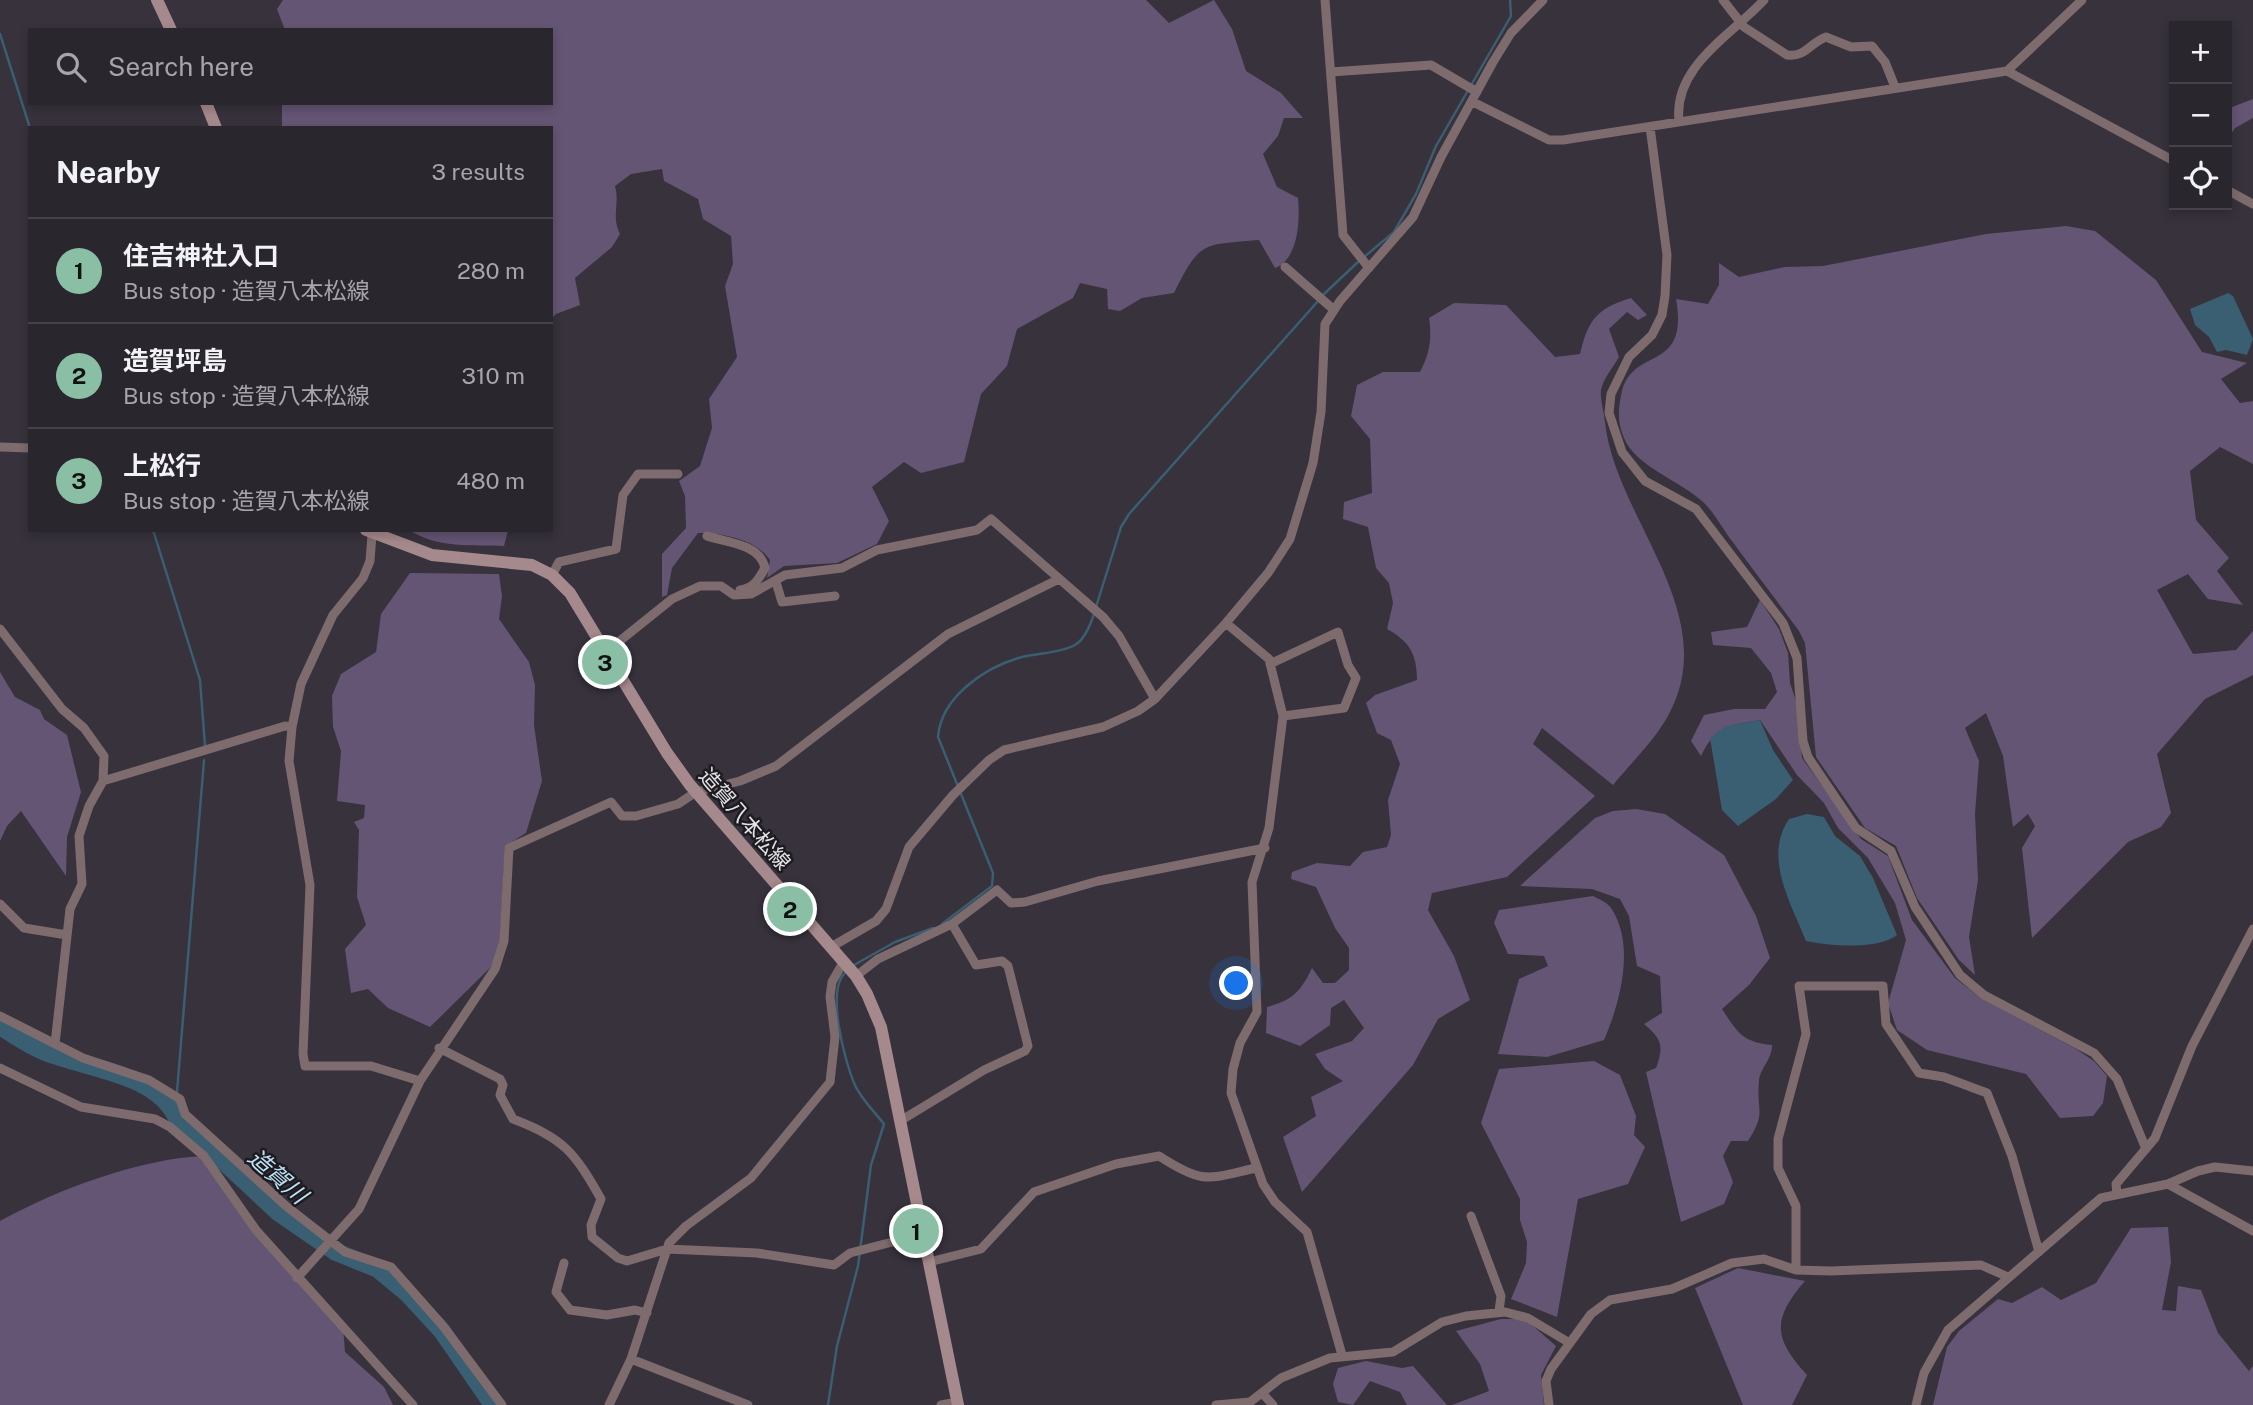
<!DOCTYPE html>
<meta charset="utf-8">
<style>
:root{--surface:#29262d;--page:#353239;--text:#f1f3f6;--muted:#a5a5aa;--line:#454349;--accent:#8abfa5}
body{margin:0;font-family:"Public Sans","Noto Sans JP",sans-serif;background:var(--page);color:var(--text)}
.controls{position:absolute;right:21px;top:21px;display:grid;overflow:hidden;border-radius:0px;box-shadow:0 4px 10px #0003}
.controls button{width:63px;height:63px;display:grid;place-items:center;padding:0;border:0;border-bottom:2px solid var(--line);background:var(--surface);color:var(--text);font:35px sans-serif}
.you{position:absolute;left:1237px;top:984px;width:24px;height:24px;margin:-18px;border:5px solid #fff;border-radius:50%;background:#1a73e8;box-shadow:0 0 0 10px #1a73e833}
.badge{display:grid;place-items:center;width:46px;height:46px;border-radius:50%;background:var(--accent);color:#111;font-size:23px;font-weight:700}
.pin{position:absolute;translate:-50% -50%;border:4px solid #fff;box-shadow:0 2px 7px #0006}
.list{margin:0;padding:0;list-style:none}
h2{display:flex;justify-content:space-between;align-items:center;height:91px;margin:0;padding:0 28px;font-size:30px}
h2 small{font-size:23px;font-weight:400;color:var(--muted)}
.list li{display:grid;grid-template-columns:46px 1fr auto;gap:21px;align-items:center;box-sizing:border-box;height:105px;padding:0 28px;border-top:2px solid var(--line)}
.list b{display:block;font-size:26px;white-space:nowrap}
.list p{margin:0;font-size:23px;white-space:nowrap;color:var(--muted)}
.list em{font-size:23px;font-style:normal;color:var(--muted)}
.icon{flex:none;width:38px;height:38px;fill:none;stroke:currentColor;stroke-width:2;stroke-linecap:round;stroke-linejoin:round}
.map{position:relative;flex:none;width:2253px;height:1405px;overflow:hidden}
.search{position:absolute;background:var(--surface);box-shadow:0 4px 10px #0003;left:28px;top:28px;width:525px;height:77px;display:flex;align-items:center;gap:18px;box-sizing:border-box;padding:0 24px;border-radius:0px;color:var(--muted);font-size:26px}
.panel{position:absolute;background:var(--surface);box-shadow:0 4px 10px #0003;left:28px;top:126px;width:525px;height:406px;border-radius:0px}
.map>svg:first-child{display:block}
.forest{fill:#645574}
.water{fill:#3a5e72}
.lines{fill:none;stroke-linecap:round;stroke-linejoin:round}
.stream{stroke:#3a5e72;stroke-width:2.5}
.river{stroke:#3a5e72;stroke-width:18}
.street{stroke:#7e6b6d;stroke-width:9}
.secondary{stroke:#a6898c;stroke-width:12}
.labels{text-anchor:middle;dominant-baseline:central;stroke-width:5;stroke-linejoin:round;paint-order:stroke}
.street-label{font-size:21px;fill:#e5e2e8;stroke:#1d1b20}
.water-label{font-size:23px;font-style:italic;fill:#bce2f8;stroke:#1d1b20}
</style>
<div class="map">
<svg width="2253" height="1405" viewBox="0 0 2253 1405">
<rect width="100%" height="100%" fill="#37323c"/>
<!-- forest -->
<path class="forest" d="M283,0H1146L1169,23L1214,0L1232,29L1246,71L1281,93L1303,118H1284L1278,136L1263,154L1277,187L1298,198C1300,219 1299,259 1275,268L1259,240C1203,245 1200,240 1174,293L1142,298L1120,311L1108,309L1107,289L1080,283L1073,298L1017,329L1007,366L981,394L964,462L921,473L904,462L872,487L889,521L877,544L837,563L784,566L767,578L770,560C756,539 722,533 698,533L672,568L667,595L662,597V554L686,528L685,496L679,481L700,466L712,428L709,399L737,357L725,286L733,264L731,236L703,219L698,199L664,181L662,169L631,174L615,186C620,206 611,215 620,234L612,247L575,278L580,305L556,314L551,319V128H282V103H551V30H285L277,9Z
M2253,99V118L2235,128L2227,140V104L2232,107Z
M2066,226L2095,231L2156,280L2202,352L2247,363L2221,379L2240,403L2253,401V464L2220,447L2190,471L2196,520L2229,558L2217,571L2243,605L2208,599L2188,574L2157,590L2193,654L2236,650L2253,631V675L2205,699L2157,754L2171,813L2161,827L2128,842L2032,938L2022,848L2035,826L2028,814L2013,827L2003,756L1986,713L1965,728L1979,761L1975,814L1978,880L1969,937L1975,975L1959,960L1917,898L1896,846L1865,828L1816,757L1805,643L1799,631C1777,601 1754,571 1732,541C1722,528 1714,512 1703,502C1681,481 1636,467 1624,438C1617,422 1618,408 1622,391C1634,346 1689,373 1676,299L1708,304L1719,285V263L1739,277L1785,267L1823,266L1986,234Z
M1631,298L1647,315L1638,320L1627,312L1609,329L1619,357C1614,366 1603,379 1601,390C1600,399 1604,412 1605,422C1615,518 1723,613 1669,714C1656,739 1631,763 1613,785L1542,728L1533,744L1595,796L1507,877L1432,893L1428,910L1454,956L1470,1000L1438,1019L1413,1065L1302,1192L1283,1137L1316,1116L1311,1097L1343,1081L1325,1069L1315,1054L1352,1041L1364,1028L1344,1000L1331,1008L1330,1025L1300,1046L1266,1033L1267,1007C1293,1000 1301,991 1312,968L1323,983H1335L1349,970V948L1335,928L1316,887L1291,879L1292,872L1317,863L1350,866L1363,852L1387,847L1391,835L1388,800L1400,764L1391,740L1377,733L1366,703L1375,695L1417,680C1417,654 1409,641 1387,629L1393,603L1389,583L1376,568L1368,527L1343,519L1344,502L1372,493L1370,439L1351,416L1357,385L1383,372H1420C1430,353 1432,339 1429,318L1454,303L1506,305L1555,357L1580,354C1588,320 1597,308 1631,298Z
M410,530H508L504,546C476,545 433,548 410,530Z
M410,573L499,574L502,596L499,619L529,662L535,685L534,725L542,781L526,833L505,846L500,940L493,965L430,1027L388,1008L368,989L351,993L345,949L366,925L357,897L359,830L354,822L364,818L365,805L337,801L341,751L333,727L332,696L341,674L376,652L381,614Z
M1760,600L1779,629L1788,653L1790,683L1799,710L1802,758L1861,839L1888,856L1912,920L1955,978L1981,998L2076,1049L2094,1061L2107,1076L2103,1103L2093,1116L2060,1118L2026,1074L1927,1050L1897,1030L1888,1003L1906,940L1895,903L1868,858L1838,828L1824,803L1797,775L1760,720C1728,726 1716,725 1701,756L1691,741L1704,715L1734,709H1765L1777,692L1771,673L1751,648L1713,645L1711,632L1747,627Z
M0,672L15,697L40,710L44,719L67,735L81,792L67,837L66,876L21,811L7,826L0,841Z
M1636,809L1665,814L1724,855L1756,916L1770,958L1749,985L1722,1009C1738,1033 1742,1042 1772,1045C1772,1060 1760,1068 1759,1081C1756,1112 1767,1111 1748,1141H1731L1723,1156L1733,1182L1724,1204L1681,1222L1646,1072L1656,1068C1664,1046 1662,1039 1644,1024L1662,1013L1660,976L1637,966L1629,916L1620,899L1592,889L1520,886L1595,818L1613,811Z
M1593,896C1599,899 1608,903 1611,908C1636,945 1620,1003 1604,1040L1547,1057L1498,1054L1519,979L1548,966L1544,956L1508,954L1494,923L1499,910Z
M1594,1061L1620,1075L1636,1116L1634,1135L1645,1147L1628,1184L1578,1199L1557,1317L1511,1299L1526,1263L1527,1242L1520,1220V1199L1481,1123L1499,1069Z
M205,1156L250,1221L343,1327L345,1352L384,1387L393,1405H0V1221C56,1190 141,1158 205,1156Z
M2168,1227L2171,1262L2162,1310L2176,1311L2178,1286L2201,1290L2218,1333L2249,1371L2253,1366V1405H1933L1947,1347L1959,1331L1998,1299L2012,1303L2042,1287L2061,1300L2096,1283L2131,1228Z
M1738,1268L1805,1281C1771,1320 1774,1339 1807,1375L1792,1405H1743L1695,1288Z
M1501,1319H1525L1556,1346L1541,1375L1544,1405H1452L1489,1391L1480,1364L1456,1331Z
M1366,1361L1402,1368L1413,1366L1447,1405H1407L1400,1392L1370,1381L1353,1405L1338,1402L1333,1384L1338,1368Z"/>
<!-- water -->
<path class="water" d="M2228,293L2233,296L2253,339L2247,355L2226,350L2217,352L2209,337L2195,325L2190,309Z
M1760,720L1773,750L1793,780L1776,799L1738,826L1722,810L1710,738L1726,726Z
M1807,814L1824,817L1835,836L1860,856L1873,878L1897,935C1878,950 1830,946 1806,941C1791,903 1763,857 1789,819Z"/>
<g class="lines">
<!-- stream -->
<path class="stream" d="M0,34L30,128
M1364,257L1394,232L1416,194L1436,146L1511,16L1510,0
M1323,295L1359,261
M153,530L200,680L205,746
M1096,607L1121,527L1129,514L1319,300
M942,924L992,886L993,873L938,737C941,697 985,667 1022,657C1037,653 1061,653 1075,645C1084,640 1091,623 1094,614
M854,965L895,942L933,928
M177,1092L204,760
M174,1112L175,1101
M828,1405L837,1346L858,1266L871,1165L884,1124C874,1111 860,1098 854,1083C845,1061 825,989 846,972"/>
<!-- river -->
<path class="river" d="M0,1026C14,1035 28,1045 43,1051C85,1069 156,1072 177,1118L278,1212L336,1252L378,1269L407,1293L442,1331L493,1405"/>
<!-- street -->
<path class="street" d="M1325,0L1343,235L1369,268
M1723,0L1744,27L1787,55C1805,58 1811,42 1826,37L1851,47L1872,46L1885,62L1895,87
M2007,71L2082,0
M1331,72L1431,65L1477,92
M1473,102L1549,140H1563L2007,71L2174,161
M1679,121C1673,66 1732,35 1764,0
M1650,127L1667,255L1665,296L1662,315L1652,335L1629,357L1611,394L1609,413L1622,452L1645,481L1696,509L1783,623L1797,658L1803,741L1808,757L1856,828L1891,851L1915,907L1960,975L1984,995L2094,1053L2117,1079L2146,1149
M2227,190L2253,204
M1285,267L1333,309
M0,447L30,448
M372,535L370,561L363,578L333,615L301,684L292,727L289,761L310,885L303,1054L305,1066H371L420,1081
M707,536C728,543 760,544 765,568C759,579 754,588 740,590
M552,575L559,562L616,549L623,495L638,474H678
M776,582L782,602L835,596
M1226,623L1269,659L1283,716L1269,828L1252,882L1257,1012L1240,1043L1233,1069L1231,1093L1263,1184L1275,1202L1307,1232L1342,1355
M0,629L62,709L84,728L104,756L103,781L89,806L79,836L82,884L70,909L55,1044
M606,652L672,599L700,586H721L734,595L751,594L785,575L842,568L877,550L977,530L991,519L1103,617L1119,636L1155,699
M1270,664L1338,632L1348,665L1356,678L1344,708L1283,716
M103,781L285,726L292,727
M0,904L24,928L67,935
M831,947L876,921L886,909L909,847L953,795L989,760L1004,750L1103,727L1138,711L1155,699L1226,623L1268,573L1290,539L1313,463L1321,412L1325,324L1340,301L1413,217L1441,157L1493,62L1511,33L1543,0
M856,976L878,959L952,924L997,890L1011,903L1025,902L1098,881L1265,848
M0,1016L83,1058L149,1080L180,1099L185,1114L286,1206L345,1252L391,1267L443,1326L502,1405
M439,1048L500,1079L503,1085L500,1095L513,1119C564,1138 575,1153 601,1199L591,1225L592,1237L618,1258L627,1261L667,1249L757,1253L834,1265L850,1253L923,1234
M0,1068L81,1107L155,1119L170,1127L204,1156L256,1230L413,1405
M900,1121L984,1070L1025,1051L1028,1046L1008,966L1002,961L976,965L952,924
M2168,1184L2253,1231
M2117,1194L2116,1184L2155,1138L2192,1046L2253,929
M1471,1216L1501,1296L1499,1311
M929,1262L981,1249L1034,1192L1116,1164L1159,1156C1204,1185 1207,1179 1256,1168
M564,1263L556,1292L570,1310L607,1315L635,1310L647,1313
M1796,1270V1206L1778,1168V1139L1806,1034L1799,986H1883L1886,1024L1919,1073L1944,1077L1987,1093L2012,1156L2039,1252
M297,1278L359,1209L420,1081L495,969L504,941L509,848L611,802L622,816H636L678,804L696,792L740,781L776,766L948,634L1059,579
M631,1359L748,1405
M1263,1394L1273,1405
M609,1405L631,1359L669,1243L686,1226L751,1178L830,1082L835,1037L830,997L832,982L844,961
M941,1405L957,1402
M1216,1405L1250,1402L1281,1378L1330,1358L1393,1352L1442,1322L1466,1316L1505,1312L1528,1318L1568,1342
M1549,1405L1546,1381L1551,1369L1591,1314L1610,1300L1672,1289L1732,1263L1764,1259L1796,1270L1831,1271L1981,1265L2008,1277
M1916,1405L1924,1373L1948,1330L2101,1198L2168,1184L2198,1171L2215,1167L2253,1171"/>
<!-- secondary -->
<path class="secondary" d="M157,0L171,30
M206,103L216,128
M366,530L432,555L532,565L552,575L570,593L667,753L690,785L856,976L867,994L881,1027L958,1405"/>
</g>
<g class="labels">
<!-- street labels -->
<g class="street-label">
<text transform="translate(745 819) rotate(49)">造賀八本松線</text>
</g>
<!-- water labels -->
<g class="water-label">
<text transform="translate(278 1176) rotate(41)">造賀川</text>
</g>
</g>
</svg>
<div class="controls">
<button>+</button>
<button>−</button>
<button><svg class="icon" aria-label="locate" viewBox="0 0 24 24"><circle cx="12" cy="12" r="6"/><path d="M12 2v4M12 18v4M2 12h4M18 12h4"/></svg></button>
</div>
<div class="you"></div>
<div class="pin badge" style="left:916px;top:1231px">1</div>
<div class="pin badge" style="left:790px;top:909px">2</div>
<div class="pin badge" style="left:605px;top:662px">3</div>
<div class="search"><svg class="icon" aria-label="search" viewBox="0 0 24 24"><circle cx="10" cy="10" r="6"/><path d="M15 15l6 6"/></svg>Search here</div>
<section class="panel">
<h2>Nearby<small>3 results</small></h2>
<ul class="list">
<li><span class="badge">1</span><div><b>住吉神社入口</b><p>Bus stop · 造賀八本松線</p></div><em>280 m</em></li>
<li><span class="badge">2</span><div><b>造賀坪島</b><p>Bus stop · 造賀八本松線</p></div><em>310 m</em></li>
<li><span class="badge">3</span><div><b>上松行</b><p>Bus stop · 造賀八本松線</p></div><em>480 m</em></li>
</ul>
</section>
</div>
